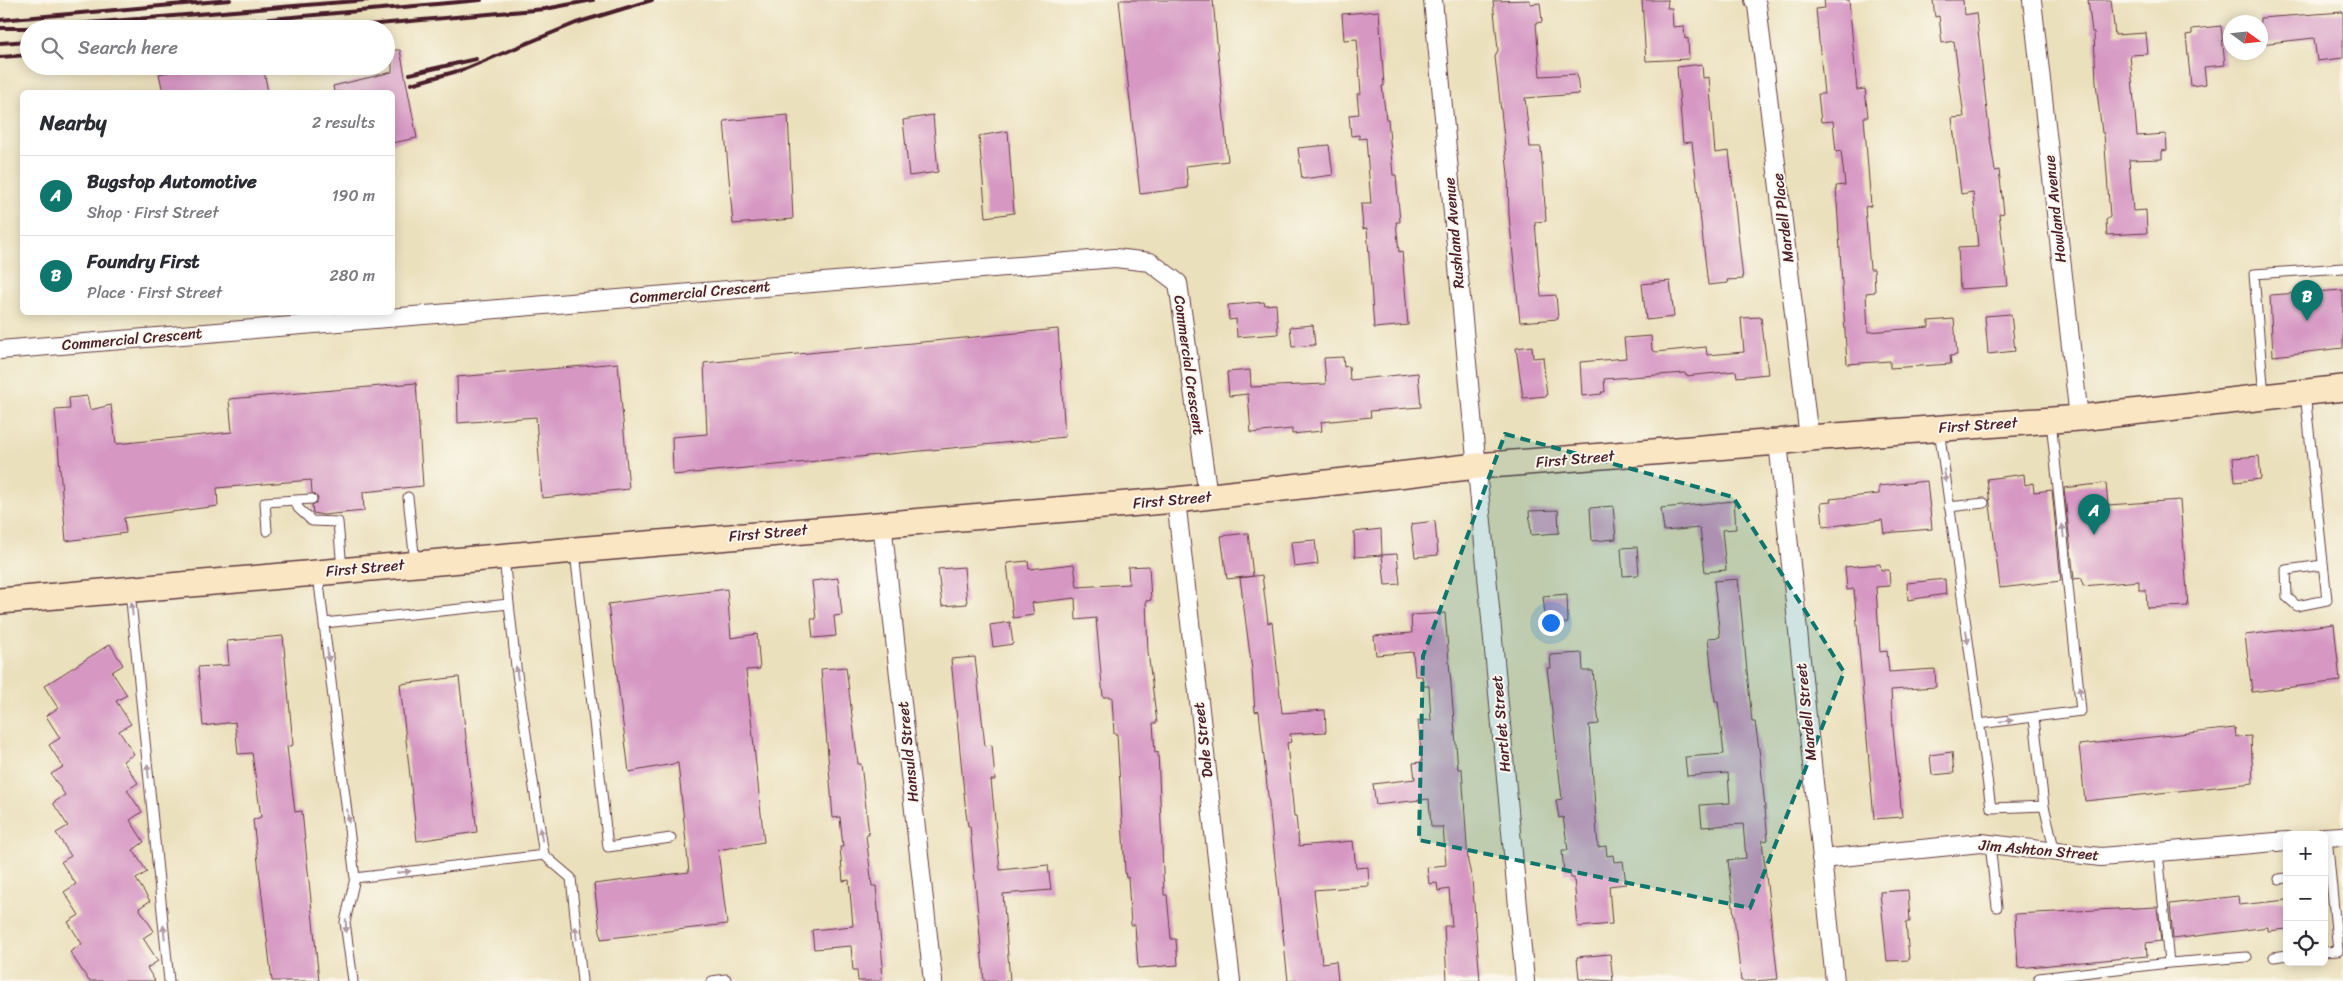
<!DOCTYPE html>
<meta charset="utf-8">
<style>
:root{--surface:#fff;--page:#f2f2f3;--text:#2b2b33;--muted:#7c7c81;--line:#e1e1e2;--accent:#0f766e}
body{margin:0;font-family:Sriracha,sans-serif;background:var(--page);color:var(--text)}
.controls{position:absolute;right:15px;bottom:15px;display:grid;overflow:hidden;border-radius:8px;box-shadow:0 2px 12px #0003}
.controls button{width:45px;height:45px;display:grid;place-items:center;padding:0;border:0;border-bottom:1px solid var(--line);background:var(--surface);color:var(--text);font:25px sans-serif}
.compass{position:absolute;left:2223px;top:15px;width:45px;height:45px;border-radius:50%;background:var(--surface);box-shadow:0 2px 12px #0003;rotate:105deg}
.you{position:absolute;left:1550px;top:622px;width:18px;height:18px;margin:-12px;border:4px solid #fff;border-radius:50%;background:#1a73e8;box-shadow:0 0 0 8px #1a73e833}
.badge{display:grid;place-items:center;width:32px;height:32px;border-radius:50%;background:var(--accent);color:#fff;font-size:16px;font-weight:700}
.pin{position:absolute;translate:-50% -41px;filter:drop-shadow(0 1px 2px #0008)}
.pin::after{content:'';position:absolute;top:26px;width:18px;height:15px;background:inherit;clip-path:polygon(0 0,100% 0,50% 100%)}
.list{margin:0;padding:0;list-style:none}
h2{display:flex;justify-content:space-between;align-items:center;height:65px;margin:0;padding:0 20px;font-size:21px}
h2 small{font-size:16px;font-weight:400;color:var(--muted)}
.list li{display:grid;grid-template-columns:32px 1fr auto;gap:15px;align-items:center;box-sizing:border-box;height:80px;padding:0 20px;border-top:1px solid var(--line)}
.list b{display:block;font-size:19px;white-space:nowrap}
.list p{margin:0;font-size:16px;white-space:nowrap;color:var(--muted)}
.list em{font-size:16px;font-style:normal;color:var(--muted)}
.icon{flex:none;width:28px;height:28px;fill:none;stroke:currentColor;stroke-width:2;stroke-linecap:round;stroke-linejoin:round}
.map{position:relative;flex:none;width:2343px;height:981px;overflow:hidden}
.search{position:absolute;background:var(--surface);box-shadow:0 2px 12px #0003;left:20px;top:20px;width:375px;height:55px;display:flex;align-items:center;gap:12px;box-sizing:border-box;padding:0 18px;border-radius:28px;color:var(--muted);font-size:19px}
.panel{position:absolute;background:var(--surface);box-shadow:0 2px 12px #0003;left:20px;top:90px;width:375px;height:225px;border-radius:8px}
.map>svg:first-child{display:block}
.building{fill:#d697c3}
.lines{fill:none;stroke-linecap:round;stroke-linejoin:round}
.lane-casing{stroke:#623c41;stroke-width:11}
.street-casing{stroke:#623c41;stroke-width:20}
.secondary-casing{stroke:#623c41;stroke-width:28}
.lane{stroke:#fff;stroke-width:9}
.street{stroke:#fff;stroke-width:18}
.secondary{stroke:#fbe6c4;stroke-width:25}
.rail{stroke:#4a1f2b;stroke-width:4}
.oneway{fill:#ae9aa0}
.marked{fill:#0f766e;fill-opacity:0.2;stroke:#0f766e;stroke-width:4;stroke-dasharray:10 6;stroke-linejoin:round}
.labels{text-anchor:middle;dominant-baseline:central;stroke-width:4;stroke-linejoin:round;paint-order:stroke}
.street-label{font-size:15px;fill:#4a1f2b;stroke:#fbf7ec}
</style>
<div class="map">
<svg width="2343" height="981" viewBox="0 0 2343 981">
<rect width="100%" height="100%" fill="#fbf7ec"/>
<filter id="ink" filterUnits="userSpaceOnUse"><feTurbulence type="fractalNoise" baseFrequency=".02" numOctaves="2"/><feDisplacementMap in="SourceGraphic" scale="10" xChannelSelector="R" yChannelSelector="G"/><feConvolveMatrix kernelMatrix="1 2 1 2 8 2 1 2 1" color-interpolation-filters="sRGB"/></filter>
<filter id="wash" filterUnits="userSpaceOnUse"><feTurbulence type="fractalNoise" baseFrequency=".0096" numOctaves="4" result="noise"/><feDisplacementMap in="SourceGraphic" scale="20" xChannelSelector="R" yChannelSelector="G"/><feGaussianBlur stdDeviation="1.12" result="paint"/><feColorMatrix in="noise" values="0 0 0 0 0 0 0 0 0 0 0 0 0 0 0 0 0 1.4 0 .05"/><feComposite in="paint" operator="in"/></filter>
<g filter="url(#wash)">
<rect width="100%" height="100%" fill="#ebe0bc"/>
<g id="blocks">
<!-- building -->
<path class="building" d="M1119,0H1213L1228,161L1186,166L1188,188L1140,194Z
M1530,0V4L1540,3L1542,22L1536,23L1540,76L1577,74L1579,94L1525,98L1530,147H1541L1546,221L1535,222L1541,296L1556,295L1558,319L1520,322L1509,216L1508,174L1495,57L1498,50L1493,1Z
M1642,0H1668L1667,8H1672L1673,27L1684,26L1685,39L1688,38L1689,59L1646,61Z
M1824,0H1849L1857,90L1865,89L1868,117H1864L1871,206L1865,207L1870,269H1874L1875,292L1866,293L1868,332L1929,327V321L1954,319L1957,355L1950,356L1951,364L1890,368V361L1847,364L1836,186L1845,185L1841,151L1836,152L1833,121L1821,122L1818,94H1824L1816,9L1825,8Z
M1933,0H1963L1964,15L1976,13L1990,138L1995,171L1999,170L2004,213L1999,214L2008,286L1960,289L1958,248L1978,247L1973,192L1961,194L1958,168L1952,118L1964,117L1954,41L1942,43L1939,16L1935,17Z
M2088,0H2111L2115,35L2146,33L2148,54L2130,55L2137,136L2166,134L2167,150L2162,151V159L2129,160L2133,211L2146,210L2147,233L2107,235L2106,220L2110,217L2104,133H2102L2096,83L2094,32H2092Z
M1379,11L1384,86H1382L1386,119H1388L1393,175H1396L1400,222H1396L1399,252L1402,251L1408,325L1374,328L1367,228L1363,229L1361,204H1371L1366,138L1359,139V135L1351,136L1349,115L1359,114L1357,94H1361L1357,39L1344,40L1342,14Z
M2343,12V58L2317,61L2314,38L2260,44V18Z
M2221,26L2225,65L2204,67L2206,84L2191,86L2186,35L2192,34V29Z
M392,50H400L417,138L392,143V92H334L333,86L392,72Z
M1702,64L1703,78L1709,77L1715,153L1729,151L1743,279L1727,280L1728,283L1708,285L1692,142L1683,143L1677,67Z
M196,66H263L268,92H163L159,74Z
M788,115L793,219L733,224L724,121Z
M933,115L938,172L909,176L903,120Z
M1008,131L1014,213L986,217L979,136Z
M1329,145L1333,175L1302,179L1298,148Z
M1670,281L1674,317L1646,320L1642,284Z
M2343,290V348L2273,356L2270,295Z
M1264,302L1265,305L1276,304L1278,334L1237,337L1236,319L1229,320L1228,305Z
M2011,314L2015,351L1988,354L1985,316Z
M1761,317L1768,374L1737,377L1736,371L1686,376L1685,373L1604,379L1605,392H1601L1602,394L1582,396L1580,362L1626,358L1624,338L1651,336L1652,350L1656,352L1706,347L1707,355L1744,352L1741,318Z
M1313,325L1315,345L1292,347L1290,327Z
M1058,329L1065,437L673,475L672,437L707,434L704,363Z
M1532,346L1533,358L1543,357L1547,396L1523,398L1516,348Z
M1343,357L1344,367L1349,366L1350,380L1418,373L1421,407L1370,411L1371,417L1321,422L1322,431L1292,434V429L1251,433L1248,394L1229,396L1227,372L1250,370L1251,387L1326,384L1324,358Z
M618,363L629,489L542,498L536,417L458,423L457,377Z
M416,383L423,486L363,492L364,511L323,515L313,513L312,505L317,502L318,498L312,493L311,480L217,488L218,506L124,518L126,533L66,541L55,410L70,409L69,398L87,396L90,410L111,405L116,444L232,432L229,399Z
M2259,456L2261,479L2235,482L2233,458Z
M2024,474L2025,485L2033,483L2034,492L2052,490L2061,581L2000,588L1987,479Z
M1927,481L1932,529L1884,533L1882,520L1823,527L1821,503L1831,502L1830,499L1879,494V486Z
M2106,483L2108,505L2180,500L2188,606L2147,608L2146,590H2139V581L2083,586L2082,578L2074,579L2064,488Z
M1734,501L1736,529L1722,530L1726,570L1705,572L1700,528L1664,531L1661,508Z
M1613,506L1616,539L1592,541L1590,508Z
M1558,510L1559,533L1531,535L1529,511Z
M1435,521L1438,555L1415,557L1411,524Z
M1381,529L1382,555L1355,557L1354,532Z
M1248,533L1253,576L1227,579L1221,536Z
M1315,540L1318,564L1294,567L1291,542Z
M1637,547L1639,575L1623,576L1621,548Z
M1397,554L1400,584L1385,585L1382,555Z
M1028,561L1029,569L1074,564L1077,587L1129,584L1128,567L1149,566L1151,600L1146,601L1148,652L1157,723H1153L1155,753L1158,752L1164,895H1167L1171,939H1176L1178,965L1138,968L1135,925H1131L1128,877L1126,878L1125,871L1117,734H1114L1112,697H1103L1096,618L1076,620L1075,598L1032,603L1034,615L1013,618L1007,563Z
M1880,564L1881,570H1889L1890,586L1876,587L1880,652L1887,651L1889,672L1935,669L1936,687L1891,690L1893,729L1902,817L1874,819L1854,589L1847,590L1845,567Z
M964,567L967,604L942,606L938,569Z
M1262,575L1268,623L1272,622L1282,713L1325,710L1326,732L1290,734L1291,742L1287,743L1294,816H1296L1299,846L1353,841L1356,868L1368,867L1369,886L1314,890L1322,963L1336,961L1338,980L1288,981L1259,711L1255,712L1252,670L1240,578Z
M838,578L842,615L834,616L836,636L813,638L811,619H816L812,581Z
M1738,579L1752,722H1755L1760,756L1768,840L1762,841L1778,979L1754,981H1741L1728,860L1746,858L1743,824L1702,827L1700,805L1730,803L1728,773L1687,776L1685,757L1724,754L1718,702H1715L1708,638L1720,637L1714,581Z
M1945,579L1946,594L1908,600L1907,583Z
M727,589L731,638L757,634L760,669L746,670L764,842L718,850L727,924L601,939L594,884L689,872L678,763L629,772L608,604Z
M1567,594L1568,623L1546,625L1543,596Z
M1445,613L1458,769H1462L1468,862L1472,879L1480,981H1447L1444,926H1452L1449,889L1438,891L1437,883L1429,884L1427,867L1446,865L1443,827H1431L1429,799L1376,805L1373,784L1415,779L1413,763L1422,762L1418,721L1431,720L1429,686H1423L1422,676H1415L1413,652L1376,655L1374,636L1412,633L1411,615Z
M1010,622L1013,644L993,647L990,625Z
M2334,624L2340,681L2252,692L2245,635Z
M283,636L293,745L287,747L295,812L302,811L319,981H272L253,820L261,817L252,753L238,754L235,722L203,726L198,667L229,665L227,641Z
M110,644L123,665L112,672L127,695L116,701L131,724L119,731L134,754L123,761L138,783L127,790L142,812L130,820L144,842L133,850L147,872L136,879L150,901L139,908L154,931L143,938L158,961L147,968L155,981H89L70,952L82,944L68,922L79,915L64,892L76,884L61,862L71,856L56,833L68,826L53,803L65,795L51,774L63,767L49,745L60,738L46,716L58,708L44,686Z
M1582,653L1583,671H1593L1599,724L1589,725L1598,847L1606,846L1607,856L1613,855L1614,862L1623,861L1626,884L1609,886L1612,924L1578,927L1574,878H1571L1570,873L1564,874L1562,850H1568L1563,817L1559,818L1556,800L1562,799L1547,668H1551L1550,655Z
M975,657L985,746L992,745L995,780H991L1000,870L1048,865L1051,890L1003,894L1010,981H984L970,826H968L966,813L951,659Z
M846,667L858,764H861L865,799L869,835H866L872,886H876L883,967H881L882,981H858L857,970H853L851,946L814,949L812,930L853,926L849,880L843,881L840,847H843L840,817L833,818L821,669Z
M459,677L477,832L417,841L400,684Z
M2235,728L2236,737L2251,736L2253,783L2085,801L2079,745Z
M1952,752L1954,773L1932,775L1930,755Z
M1908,890L1910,922H1906L1909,960L1887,961L1880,892Z
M2238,896L2239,905L2287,900V929L2268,931V927L2173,939L2170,904Z
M2157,907L2161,941L2146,943L2147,956L2018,968L2015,914Z
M1610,954L1613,981L1579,979L1577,957Z"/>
</g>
</g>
<g filter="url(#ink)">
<use href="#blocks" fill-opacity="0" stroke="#623c41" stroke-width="1"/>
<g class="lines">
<defs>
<path id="lane" d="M2305,393L2327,600L2297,606L2287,597L2286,570L2323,565
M2264,397L2254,274L2343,268
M1939,429L1991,808L2044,806L2034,718
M408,497L415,563
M296,500L312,499
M1949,507L1984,503
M267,531L265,502L296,500L298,508L312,521L338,522L342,569
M575,552L608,847L671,838
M318,575L355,878L345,922L353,981
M130,591L169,981
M324,623L509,604
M1979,724L2081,711L2051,421
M2044,806L2055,852
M1990,844L1997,907
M2158,852L2169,963
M544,855L571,878L582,981
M355,878L544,855L516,667L504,558
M2279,879L2287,878
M2324,952L2338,951L2327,837
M2274,957L2287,955
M2039,978L2169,963L2247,957
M712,981L726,979"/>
<path id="street" d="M1433,0L1525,981
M1754,0L1757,5L1809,438
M2032,0L2079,418
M0,350L1115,258L1150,262L1178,283L1208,496
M1778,442L1835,981
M1176,500L1231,981
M882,523L933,981
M2324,837L2343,836
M1821,859L1981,843L2101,857L2287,841"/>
<path id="secondary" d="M0,601L575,550L1176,500L1477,466L1778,442L1809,438L2079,418L2343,388"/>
</defs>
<!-- lane casing -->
<use href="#lane" class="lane-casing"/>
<!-- street casing -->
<use href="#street" class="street-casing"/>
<!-- secondary casing -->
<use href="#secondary" class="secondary-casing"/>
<!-- lane -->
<use href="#lane" class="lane"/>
<!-- street -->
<use href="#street" class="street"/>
<!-- secondary -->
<use href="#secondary" class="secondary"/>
<!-- rail -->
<path class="rail" d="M0,20L230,0
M0,28H26L368,0
M160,29L481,0
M323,29L545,9L593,0
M0,43L29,41
M0,57L29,55
M410,74L476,59
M411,84L465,69L576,23L652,0"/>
</g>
<!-- one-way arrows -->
<defs><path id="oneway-solid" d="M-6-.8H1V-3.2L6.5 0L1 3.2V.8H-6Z" transform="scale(1.25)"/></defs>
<g class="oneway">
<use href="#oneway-solid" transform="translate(1945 476) rotate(82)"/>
<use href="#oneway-solid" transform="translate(2063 531) rotate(-96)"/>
<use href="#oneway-solid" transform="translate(132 609) rotate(-96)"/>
<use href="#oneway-solid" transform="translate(1967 637) rotate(82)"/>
<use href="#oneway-solid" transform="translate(328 655) rotate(83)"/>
<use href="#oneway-solid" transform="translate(517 673) rotate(-98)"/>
<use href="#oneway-solid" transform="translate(2080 693) rotate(-96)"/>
<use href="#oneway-solid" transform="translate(2006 721) rotate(-6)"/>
<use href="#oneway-solid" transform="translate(148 771) rotate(-96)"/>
<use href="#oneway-solid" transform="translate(348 816) rotate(83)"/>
<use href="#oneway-solid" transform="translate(541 834) rotate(-99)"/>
<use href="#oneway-solid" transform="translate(404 872) rotate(-7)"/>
<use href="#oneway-solid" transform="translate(346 926) rotate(88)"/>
<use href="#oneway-solid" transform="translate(164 932) rotate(-96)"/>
<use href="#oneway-solid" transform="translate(576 933) rotate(-96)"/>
</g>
</g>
<!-- marked area -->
<path class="marked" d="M1505,434L1733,497L1844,672L1750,908L1419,840L1423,656Z"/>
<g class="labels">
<!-- street labels -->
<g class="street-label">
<text transform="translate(2055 209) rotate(-96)">Howland Avenue</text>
<text transform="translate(1783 218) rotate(-97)">Mardell Place</text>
<text transform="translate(1454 233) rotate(-95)">Rushland Avenue</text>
<text transform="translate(700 292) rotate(-5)">Commercial Crescent</text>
<text transform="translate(132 339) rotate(-5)">Commercial Crescent</text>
<text transform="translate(1189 365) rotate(82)">Commercial Crescent</text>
<text transform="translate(1978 425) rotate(-4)">First Street</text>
<text transform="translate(1575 459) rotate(-5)">First Street</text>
<text transform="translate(1172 500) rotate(-5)">First Street</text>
<text transform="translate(768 533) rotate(-5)">First Street</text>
<text transform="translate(365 568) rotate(-5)">First Street</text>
<text transform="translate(1806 712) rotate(-96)">Mardell Street</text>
<text transform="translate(1501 724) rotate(-95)">Hartlet Street</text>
<text transform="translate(1203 740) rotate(-97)">Dale Street</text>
<text transform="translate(908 752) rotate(-96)">Hansuld Street</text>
<text transform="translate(2039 850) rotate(5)">Jim Ashton Street</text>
</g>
</g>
</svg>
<div class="controls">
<button>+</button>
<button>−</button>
<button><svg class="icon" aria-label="locate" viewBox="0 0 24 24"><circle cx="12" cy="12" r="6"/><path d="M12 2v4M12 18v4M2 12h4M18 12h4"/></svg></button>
</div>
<svg class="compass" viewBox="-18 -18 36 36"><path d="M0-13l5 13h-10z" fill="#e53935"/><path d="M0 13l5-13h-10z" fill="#7c7c81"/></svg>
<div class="you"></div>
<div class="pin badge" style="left:2094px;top:535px">A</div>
<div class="pin badge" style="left:2307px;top:321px">B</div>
<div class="search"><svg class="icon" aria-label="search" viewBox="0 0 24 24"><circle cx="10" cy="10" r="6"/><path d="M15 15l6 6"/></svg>Search here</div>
<section class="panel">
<h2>Nearby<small>2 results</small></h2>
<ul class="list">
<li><span class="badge">A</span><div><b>Bugstop Automotive</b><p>Shop · First Street</p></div><em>190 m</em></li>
<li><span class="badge">B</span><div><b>Foundry First</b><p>Place · First Street</p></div><em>280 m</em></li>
</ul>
</section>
</div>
